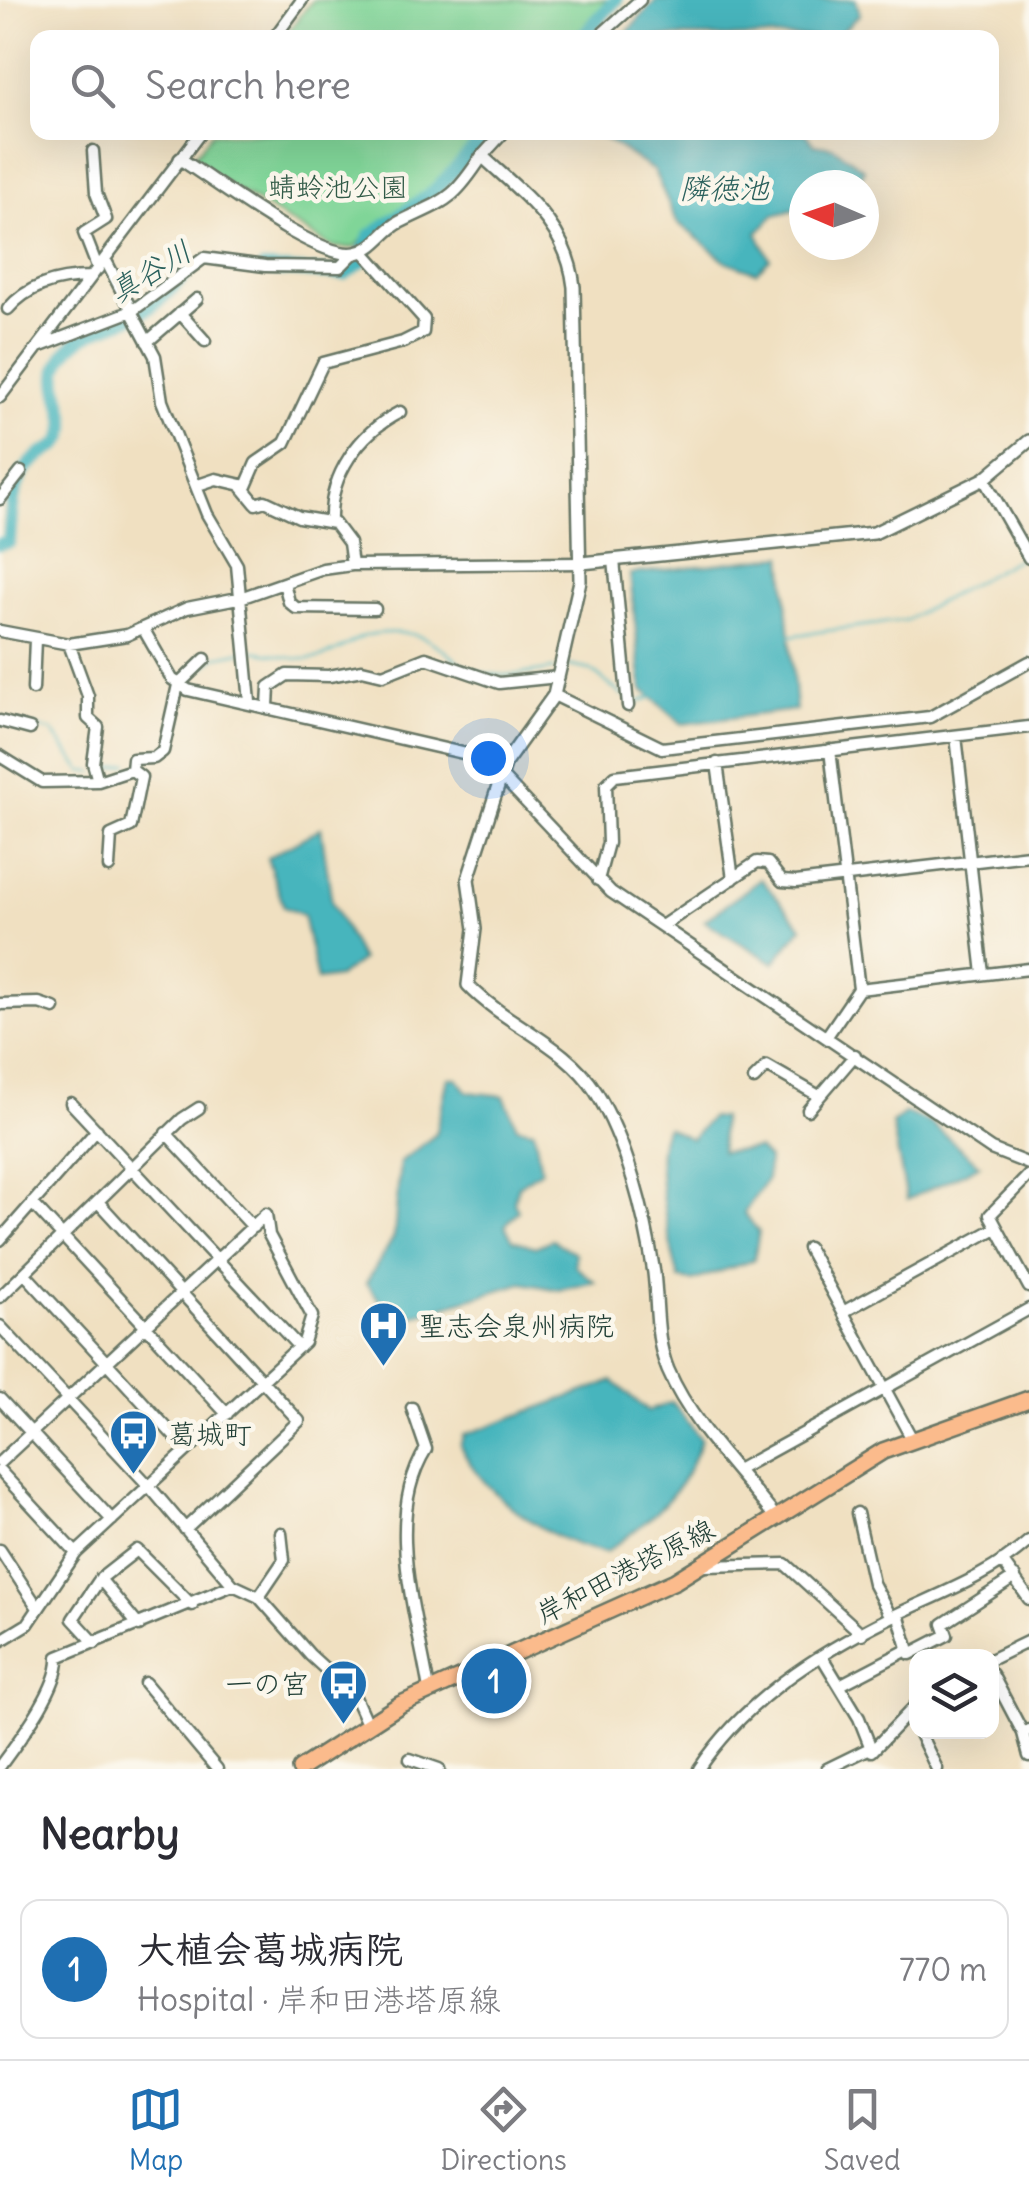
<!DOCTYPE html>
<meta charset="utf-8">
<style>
:root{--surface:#fff;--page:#f7f7f7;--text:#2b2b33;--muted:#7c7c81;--line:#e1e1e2;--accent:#1f6fb2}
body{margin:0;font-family:Delius,"Klee One",sans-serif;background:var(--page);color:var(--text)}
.controls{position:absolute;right:30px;bottom:30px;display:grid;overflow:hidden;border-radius:20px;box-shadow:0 10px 40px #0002}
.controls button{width:90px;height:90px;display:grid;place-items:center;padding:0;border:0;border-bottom:2px solid var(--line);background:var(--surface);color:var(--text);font:50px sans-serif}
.compass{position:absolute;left:789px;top:170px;width:90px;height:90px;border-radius:50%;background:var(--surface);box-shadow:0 10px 40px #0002;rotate:272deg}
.you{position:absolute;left:488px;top:758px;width:35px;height:35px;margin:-25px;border:8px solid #fff;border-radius:50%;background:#1a73e8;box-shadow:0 0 0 15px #1a73e833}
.badge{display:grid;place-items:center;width:65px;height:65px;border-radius:50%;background:var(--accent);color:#fff;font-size:32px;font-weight:700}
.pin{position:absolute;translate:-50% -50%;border:5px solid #fff;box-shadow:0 2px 10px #0006}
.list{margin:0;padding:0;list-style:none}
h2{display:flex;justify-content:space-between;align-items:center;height:130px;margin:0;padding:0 40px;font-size:42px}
h2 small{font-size:32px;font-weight:400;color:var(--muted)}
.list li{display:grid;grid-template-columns:65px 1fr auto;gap:30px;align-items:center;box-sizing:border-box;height:140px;margin:0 20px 20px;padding:0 20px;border:2px solid var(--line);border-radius:20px}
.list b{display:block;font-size:38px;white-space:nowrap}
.list p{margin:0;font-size:32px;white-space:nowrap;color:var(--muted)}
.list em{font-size:32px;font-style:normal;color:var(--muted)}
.icon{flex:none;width:55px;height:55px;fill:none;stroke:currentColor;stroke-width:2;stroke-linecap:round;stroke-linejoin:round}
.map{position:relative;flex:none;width:1029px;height:1769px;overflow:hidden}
.search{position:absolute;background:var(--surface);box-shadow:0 10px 40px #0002;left:30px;right:30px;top:30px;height:110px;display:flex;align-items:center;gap:25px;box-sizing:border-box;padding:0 35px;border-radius:20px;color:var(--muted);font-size:38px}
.sheet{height:290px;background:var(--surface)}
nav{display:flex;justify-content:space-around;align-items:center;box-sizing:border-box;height:140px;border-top:2px solid var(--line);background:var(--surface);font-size:28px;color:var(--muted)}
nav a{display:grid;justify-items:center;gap:5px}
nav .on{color:var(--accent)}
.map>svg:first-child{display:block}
.green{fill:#80d598;stroke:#508966;stroke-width:2.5}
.water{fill:#46b5bd;stroke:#327978;stroke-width:2.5}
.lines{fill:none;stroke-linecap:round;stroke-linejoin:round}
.stream{stroke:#46b5bd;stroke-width:2.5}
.river{stroke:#46b5bd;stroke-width:14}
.minor-casing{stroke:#687665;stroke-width:15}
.tertiary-casing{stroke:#687665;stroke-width:16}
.primary-casing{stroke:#687665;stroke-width:20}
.minor{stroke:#fff;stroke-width:10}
.tertiary{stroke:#fff;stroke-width:11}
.primary{stroke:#fbbb8c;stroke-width:15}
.labels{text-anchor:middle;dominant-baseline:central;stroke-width:9;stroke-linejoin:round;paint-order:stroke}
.park-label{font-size:28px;fill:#325b48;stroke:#fbf7ec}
.poi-label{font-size:28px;fill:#1f3d34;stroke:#fbf7ec;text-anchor:start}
.street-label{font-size:28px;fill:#1f3d34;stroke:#fbf7ec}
.water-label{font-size:30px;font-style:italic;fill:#2b615d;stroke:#fbf7ec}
</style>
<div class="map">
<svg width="1029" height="1769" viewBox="0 0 1029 1769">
<rect width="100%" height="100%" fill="#fbf7ec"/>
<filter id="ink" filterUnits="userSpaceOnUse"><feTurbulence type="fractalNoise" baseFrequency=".01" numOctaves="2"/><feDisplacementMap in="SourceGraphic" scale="20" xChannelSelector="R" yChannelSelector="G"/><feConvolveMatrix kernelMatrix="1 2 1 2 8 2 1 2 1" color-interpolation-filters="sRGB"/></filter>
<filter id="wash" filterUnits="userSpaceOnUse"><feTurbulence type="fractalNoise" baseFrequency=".0048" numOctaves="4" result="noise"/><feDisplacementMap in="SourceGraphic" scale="40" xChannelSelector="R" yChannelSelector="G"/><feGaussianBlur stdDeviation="2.25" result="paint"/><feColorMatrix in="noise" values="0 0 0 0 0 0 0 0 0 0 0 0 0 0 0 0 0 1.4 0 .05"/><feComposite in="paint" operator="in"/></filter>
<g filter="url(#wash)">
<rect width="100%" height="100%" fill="#f0e0c1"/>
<!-- green -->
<path class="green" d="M313,0H613L577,37H284Z
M212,133H487L432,190L374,229L354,248L332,247L193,164L192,159Z"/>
<!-- water -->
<path class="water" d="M656,0H856L860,14L836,37H623Z
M597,133H805L814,144L833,147L864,169L858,185H804V207L774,215L757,233L770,259L756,272L727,262L677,222L654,171Z
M783,556L796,710L682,724L642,689L630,574Z
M321,828L332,903L361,960L338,977L317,980L303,915L284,907L267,858Z
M761,879L802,927L774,963L704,921Z
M448,1078H457L468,1092L504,1096L517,1127L534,1130L541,1170L518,1186L514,1202L518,1210L505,1226L513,1240L535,1247L552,1240L575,1253V1266L595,1282L560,1290L522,1283L396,1321L366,1283L394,1237L400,1162L435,1135Z
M906,1113L932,1124L980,1165L907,1200L892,1124Z
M711,1117L721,1118V1152L758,1149L768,1159L767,1179L744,1213L759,1232L754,1260L692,1281L679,1279C671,1249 648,1148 667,1127L691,1139Z
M613,1381L648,1411L672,1402L701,1439C683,1496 652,1518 606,1552C551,1544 485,1496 460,1446L464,1435Z"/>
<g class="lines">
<!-- stream -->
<path class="stream" d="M789,636L906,620L1023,556
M251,651C272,652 301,664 321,657C358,645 353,630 401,633C429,634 442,650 462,664C489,682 525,674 554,669
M566,665L591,670L623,696
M202,669L216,657L243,651
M634,704L654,696
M33,727L52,731L82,771L94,772
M102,771L128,764"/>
<!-- river -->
<path class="river" d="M581,38L616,0
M263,269L344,274L360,263L370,236L434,192L490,132
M0,544L9,542C12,510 10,478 38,457C46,450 58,448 62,439C74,414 48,388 60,363C75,329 116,327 144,311C160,302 172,288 185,275"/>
</g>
</g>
<g filter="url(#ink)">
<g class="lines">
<defs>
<path id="minor" d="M274,38L302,0
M597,38L640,0
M93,151L96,193L106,219L84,233L98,269
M482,156L504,132
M105,259L132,311
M8,309C29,284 60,277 91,277
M131,311L155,356L162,401L207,514L237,565L250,702
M180,313L205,341
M147,342L197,299
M38,347L132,311L204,258L265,266L340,267L354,253
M0,397L201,132
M984,479L1029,558
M198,485L216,479L246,486L256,463L285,443L323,363L403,342L423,332L424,319L363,251
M242,487L256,504L265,501L299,517L334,523L349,543L352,565
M0,499L21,472
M331,522C329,475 359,433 400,412
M614,560L628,706
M284,583L289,602L296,608L375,609
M144,630L172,679L188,690L467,754L491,765L611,892L991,1149L1029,1164
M0,631L69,644L127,635L187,608L243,597L323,569L352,565L582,563
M69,644L88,696V718L98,727L93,763L98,781
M33,689L35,639
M554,695L662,748L930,717L1029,662
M268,706L269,687L287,675L329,676L362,670L383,675L426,658L499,683L558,677
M0,721L30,729
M956,736L983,974
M0,756L42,782L98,781L132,770
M717,763L733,879
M109,867L111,835L131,826L141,777L132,770L133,759L154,758L163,751L178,685L205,659
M598,880L608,843L606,785L615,776L1029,727
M662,926L757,862L768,863L782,881L796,882L1029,855
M859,989L1029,969
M0,1004L39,1003L54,1008
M827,1036L859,989L830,750
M754,1079L767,1066L819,1096
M71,1103L299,1347
M808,1110L855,1055
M166,1133L253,1227
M1029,1175L990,1215L1029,1287
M32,1203L227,1414
M99,1203L299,1421L185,1529
M0,1240L97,1130
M808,1248L912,1439
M25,1274L187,1450
M0,1297L182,1119L199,1108
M843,1312L996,1228
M0,1326L149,1486L233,1585L259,1597L310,1655L354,1695L367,1724
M0,1399L112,1520
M412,1408L426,1449C383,1518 417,1615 429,1690
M0,1462L266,1214
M739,1469L1029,1309
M0,1471L76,1553
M857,1513L873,1583L891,1617
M0,1550L38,1608
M1002,1561L1029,1599
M705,1566L785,1564L862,1634
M100,1579L139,1626
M259,1597L284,1560L281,1533
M898,1614L910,1654L947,1635L943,1624L1015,1577
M0,1641L28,1624L76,1553L304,1342L312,1316L269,1235L266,1214
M95,1643L73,1619L100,1579L137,1550L192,1605
M822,1657L859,1718L872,1751L916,1705
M992,1659L1029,1641
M992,1674L1023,1733
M145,1683L217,1769
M840,1685L909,1649
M1029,1730L1023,1733L1029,1756
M919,1732L937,1769
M410,1759L439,1769
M0,1766C19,1740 60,1687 58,1657L233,1585
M699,1769C745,1700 815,1655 889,1618C936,1595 989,1577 1029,1541
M827,1769L870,1748"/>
<path id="tertiary" d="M180,159C216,181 319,261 356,253C375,249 384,230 400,222C447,199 452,202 482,156C525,196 567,225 574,287L580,581L554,695L506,762L468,879L475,929L468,985C507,1026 565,1043 596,1092C627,1142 645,1215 654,1273C658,1306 655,1339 668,1370C691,1424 740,1472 776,1518
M582,563L874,533L984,479L1029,441"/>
<path id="primary" d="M300,1769L401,1704L675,1581L883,1451L1029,1399"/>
</defs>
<!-- minor casing -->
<use href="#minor" class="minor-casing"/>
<!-- tertiary casing -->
<use href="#tertiary" class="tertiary-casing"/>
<!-- primary casing -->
<use href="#primary" class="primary-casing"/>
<!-- minor -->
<use href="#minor" class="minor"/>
<!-- tertiary -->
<use href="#tertiary" class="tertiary"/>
<!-- primary -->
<use href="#primary" class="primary"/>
</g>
</g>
<!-- icons -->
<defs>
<symbol id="hospital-pin" viewBox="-11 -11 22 30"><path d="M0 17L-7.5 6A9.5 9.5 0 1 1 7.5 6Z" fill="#1f6fb2" stroke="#fbf7ec"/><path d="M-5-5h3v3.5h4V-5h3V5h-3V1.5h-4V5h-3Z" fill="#fff"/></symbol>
<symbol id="bus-pin" viewBox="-11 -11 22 30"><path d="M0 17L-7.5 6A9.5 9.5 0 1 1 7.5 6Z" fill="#1f6fb2" stroke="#fbf7ec"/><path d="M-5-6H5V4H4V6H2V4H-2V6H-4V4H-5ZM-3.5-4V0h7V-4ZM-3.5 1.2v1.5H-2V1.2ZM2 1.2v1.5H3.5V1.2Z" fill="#fff"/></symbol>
</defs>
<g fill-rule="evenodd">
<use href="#hospital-pin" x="356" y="1298" width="55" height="75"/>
<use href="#bus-pin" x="106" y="1406" width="55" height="75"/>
<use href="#bus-pin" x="316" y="1656" width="55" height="75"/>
</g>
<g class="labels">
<!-- park labels -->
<g class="park-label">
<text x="338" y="187">蜻蛉池公園</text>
</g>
<!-- poi labels -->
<g class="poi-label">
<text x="418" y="1326">聖志会泉州病院</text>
<text x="168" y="1434">葛城町</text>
<text x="309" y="1684" text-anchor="end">一の宮</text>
</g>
<!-- street labels -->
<g class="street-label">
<text transform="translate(625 1571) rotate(-27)">岸和田港塔原線</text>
</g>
<!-- water labels -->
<g class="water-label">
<text x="724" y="188">隣徳池</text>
<text transform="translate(150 271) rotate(-31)">真谷川</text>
</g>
</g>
</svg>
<div class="controls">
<button><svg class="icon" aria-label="layers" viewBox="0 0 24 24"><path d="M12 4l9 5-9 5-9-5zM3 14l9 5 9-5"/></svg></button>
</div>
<svg class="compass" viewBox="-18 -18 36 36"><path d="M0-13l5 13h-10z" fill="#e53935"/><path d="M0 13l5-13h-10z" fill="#7c7c81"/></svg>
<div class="you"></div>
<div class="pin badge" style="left:494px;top:1681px">1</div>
<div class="search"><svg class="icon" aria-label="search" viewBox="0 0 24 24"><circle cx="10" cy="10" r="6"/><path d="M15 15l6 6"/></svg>Search here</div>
</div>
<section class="sheet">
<h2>Nearby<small></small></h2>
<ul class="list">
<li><span class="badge">1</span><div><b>大植会葛城病院</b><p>Hospital · 岸和田港塔原線</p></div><em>770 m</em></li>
</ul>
</section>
<nav>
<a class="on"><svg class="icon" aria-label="map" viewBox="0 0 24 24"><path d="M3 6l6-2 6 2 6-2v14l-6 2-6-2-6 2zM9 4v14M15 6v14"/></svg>Map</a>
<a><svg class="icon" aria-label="directions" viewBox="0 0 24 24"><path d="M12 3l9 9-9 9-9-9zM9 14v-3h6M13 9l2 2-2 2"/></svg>Directions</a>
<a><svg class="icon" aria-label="saved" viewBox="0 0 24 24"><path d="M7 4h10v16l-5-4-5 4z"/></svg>Saved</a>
</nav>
